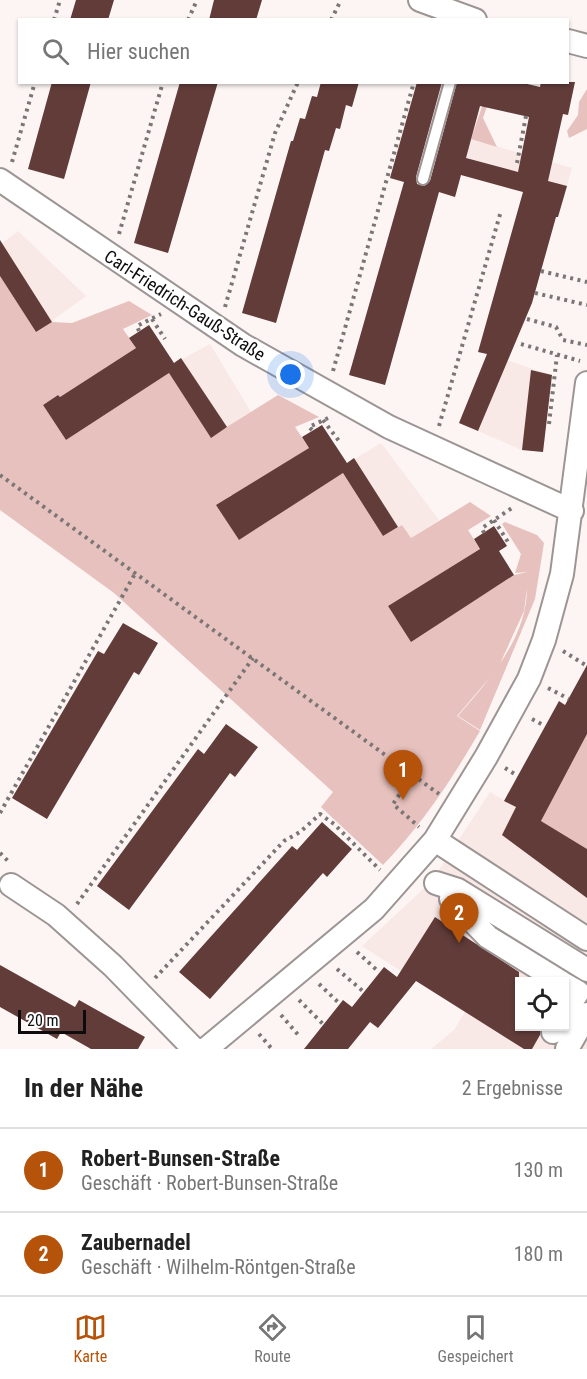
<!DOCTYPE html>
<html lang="de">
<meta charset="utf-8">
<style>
:root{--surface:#fff;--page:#f2f2f2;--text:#222;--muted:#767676;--line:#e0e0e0;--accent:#b45309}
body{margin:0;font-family:"Roboto Condensed",sans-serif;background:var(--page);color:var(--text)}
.controls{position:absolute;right:18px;bottom:18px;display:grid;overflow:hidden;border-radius:0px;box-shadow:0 2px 4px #0004}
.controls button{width:54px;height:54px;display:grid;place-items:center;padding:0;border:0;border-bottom:2px solid var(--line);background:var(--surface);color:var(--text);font:30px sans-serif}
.scale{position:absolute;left:18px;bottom:15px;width:68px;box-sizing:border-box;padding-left:6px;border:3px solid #0d0b0b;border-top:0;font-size:16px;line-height:21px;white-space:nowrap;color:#0d0b0b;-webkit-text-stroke:4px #fff;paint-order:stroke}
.you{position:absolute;left:291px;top:375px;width:21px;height:21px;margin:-15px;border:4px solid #fff;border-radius:50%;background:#1a73e8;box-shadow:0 0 0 9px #1a73e833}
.badge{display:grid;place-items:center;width:39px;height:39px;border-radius:50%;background:var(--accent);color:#fff;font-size:20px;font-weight:700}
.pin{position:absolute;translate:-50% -50px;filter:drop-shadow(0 2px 3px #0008)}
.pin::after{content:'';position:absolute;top:32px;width:21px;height:18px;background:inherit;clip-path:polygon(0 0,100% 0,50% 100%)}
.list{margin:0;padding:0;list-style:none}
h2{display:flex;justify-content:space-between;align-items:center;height:78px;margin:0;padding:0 24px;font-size:26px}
h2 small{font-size:20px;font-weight:400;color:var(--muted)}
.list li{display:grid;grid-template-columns:39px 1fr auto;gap:18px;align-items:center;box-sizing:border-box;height:84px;padding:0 24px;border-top:2px solid var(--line)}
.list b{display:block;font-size:22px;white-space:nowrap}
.list p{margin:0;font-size:20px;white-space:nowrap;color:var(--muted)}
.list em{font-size:20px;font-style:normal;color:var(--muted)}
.icon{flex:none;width:33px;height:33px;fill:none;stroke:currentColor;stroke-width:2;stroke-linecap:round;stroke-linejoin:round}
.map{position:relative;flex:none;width:587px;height:1049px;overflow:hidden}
.search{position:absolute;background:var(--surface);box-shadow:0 2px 4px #0004;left:18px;right:18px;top:18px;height:66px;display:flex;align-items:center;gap:15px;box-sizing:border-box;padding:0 21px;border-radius:0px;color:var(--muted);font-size:22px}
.sheet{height:246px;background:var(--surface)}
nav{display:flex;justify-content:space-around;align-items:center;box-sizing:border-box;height:84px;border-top:2px solid var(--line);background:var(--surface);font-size:16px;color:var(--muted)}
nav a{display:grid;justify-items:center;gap:3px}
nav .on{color:var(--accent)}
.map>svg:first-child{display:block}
.built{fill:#f8e8e6;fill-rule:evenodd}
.green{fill:#e7c1bd}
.building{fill:#613c39;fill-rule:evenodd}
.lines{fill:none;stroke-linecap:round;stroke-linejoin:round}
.lane-casing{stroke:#9c9594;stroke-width:14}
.street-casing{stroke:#9c9594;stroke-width:26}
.path{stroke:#7b7676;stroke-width:4;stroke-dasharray:3 4.5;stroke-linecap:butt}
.lane{stroke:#fff;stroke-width:10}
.street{stroke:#fff;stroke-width:22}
.labels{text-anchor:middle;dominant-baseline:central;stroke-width:6;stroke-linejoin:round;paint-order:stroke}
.street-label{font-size:18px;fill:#0d0b0b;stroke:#fff}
</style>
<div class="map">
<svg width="587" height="1049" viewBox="0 0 587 1049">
<rect width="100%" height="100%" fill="#fcf5f4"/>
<!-- built -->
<path class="built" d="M417,83H487L471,139L572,168L562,203L461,175L455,197L390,178Z
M18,231L86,296L36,332L0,276V245Z
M210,344L251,412L211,438L166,368Z
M487,354L552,375L543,452L522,450L459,423Z
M381,443L439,520L411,538L402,525L383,536L340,468Z
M490,792L587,849V1049H431L454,1030L465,1012L362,946L431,882L429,874L439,870ZM520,982H564V1026H520Z"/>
<!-- green -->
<path class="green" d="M490,83H495L483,118L497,147L471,139Z
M587,89V129L569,138L567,131L578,115L579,102Z
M0,276L36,332L52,322L72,323L129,301L152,315L123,329L136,348L60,397L58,395L43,405L66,440L169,373L211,437L278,395L319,417L295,427L309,448L233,497L231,495L218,507L239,540L343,473L383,536L402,525L411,538L470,502L491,516L468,530L480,549L388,606L411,641L514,575L528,572L515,573L521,554L502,524L505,522L537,535L544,543L535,599L480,730L458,716C489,680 527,638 527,588L524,611L498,668L457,716L480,731C452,779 422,825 383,865L321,807L333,792L114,593L0,510Z
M587,734V849L541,821Z"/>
<!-- building -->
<path class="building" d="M76,0H114L108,20H70Z
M214,0H262L256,20H209Z
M52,82H91L64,179L28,169Z
M180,82H218L168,253L134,243Z
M321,82H359L352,107L346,105L340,129L336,128L329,151L325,150L276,323L242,313L291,141H293L300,118L305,119L312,96L317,97Z
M417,82H442L416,177L417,184L424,186L430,181L457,82H519L540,87L541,82H575L568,115L563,114L548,181L567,186L558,217H556L532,303L478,431L459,423L487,354L478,352L523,192L461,175L455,197L439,192L385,385L349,375L404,182L390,178ZM480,106L529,117L518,172L466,158Z
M0,240L52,322L36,332L0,276Z
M149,325L174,363L181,358L227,427L211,438L169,373L66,440L43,405L58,395L60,397L136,348L129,338Z
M531,370L552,375L543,452L522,450Z
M322,425L347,463L354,458L398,527L383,536L343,473L239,540L216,505L309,448L302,437Z
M494,526L507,546L499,551L514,575L411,642L388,606L480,549L474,539Z
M123,623L158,643L139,675L134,672L47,819L12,798L98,651L104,654Z
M587,665V734L541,821L587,849V898L502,835L516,807L504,801L559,701L565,705Z
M226,724L258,747L235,777L230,773L129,910L97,886L198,749L204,754Z
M322,822L352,849L327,877L323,873L210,999L179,972L292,846L297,850Z
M435,917L519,972V1026H541L540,1035L532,1049H524L416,981L378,1028L370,1022L348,1049H304L343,1000L352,1007L384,967L397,977Z
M0,965L75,1007L79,1000L145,1037L138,1049H91L61,1032L57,1039L0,1007Z"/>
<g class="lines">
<defs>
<path id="lane" d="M423,179L450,82"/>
<path id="street" d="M420,0L475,20
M568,41L587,46
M0,180L243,345L389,427L572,511
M435,840L587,939
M436,883L458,890L587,970
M11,885L56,915L113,966L194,1049
M451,899L488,937L561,982
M564,984L578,992L564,1014
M553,1032L557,1026
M206,1049L374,909L435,840L486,757L529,679L544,640L562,574L587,383
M567,1049L587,1014"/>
</defs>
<!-- lane casing -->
<use href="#lane" class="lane-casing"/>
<!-- street casing -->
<use href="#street" class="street-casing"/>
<!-- path -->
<path class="path" d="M54,20L60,0
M188,20L197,0
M331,20L341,0
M12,162L35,82
M517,163L526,116
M119,234L163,82
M541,271L587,282
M535,293L587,305
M225,307L275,133L298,82
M152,319L165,339
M527,319L556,327L563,340L587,345
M139,331L137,326L161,314
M521,344L580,361
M333,371L414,82
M323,420L339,441
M549,424L557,355
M439,426L501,211
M312,430L309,427L328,418
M0,475L439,794
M494,520L508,542
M484,533L482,528L512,508
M563,651L587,666
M548,688L569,699
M532,719L545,726
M505,768L518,776
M412,776L393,804L419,827
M0,813L136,572
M0,853L10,863
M77,904L253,658
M357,952L379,972
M337,969L364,992
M155,978L284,841L300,832L320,814L334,824L380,870
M319,984L340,1004
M299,1000L323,1024
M281,1015L300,1037
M259,1034L272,1049"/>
<!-- lane -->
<use href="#lane" class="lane"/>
<!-- street -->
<use href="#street" class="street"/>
</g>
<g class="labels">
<!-- street labels -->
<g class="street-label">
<text transform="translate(185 305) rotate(33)">Carl-Friedrich-Gauß-Straße</text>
</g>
</g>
</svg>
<div class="controls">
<button><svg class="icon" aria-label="locate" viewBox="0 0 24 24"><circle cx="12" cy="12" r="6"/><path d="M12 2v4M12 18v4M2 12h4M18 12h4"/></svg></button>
</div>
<div class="scale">20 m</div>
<div class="you"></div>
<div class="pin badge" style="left:403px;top:800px">1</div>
<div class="pin badge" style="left:459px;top:943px">2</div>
<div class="search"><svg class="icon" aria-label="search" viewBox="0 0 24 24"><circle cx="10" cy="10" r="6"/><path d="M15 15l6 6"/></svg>Hier suchen</div>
</div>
<section class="sheet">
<h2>In der Nähe<small>2 Ergebnisse</small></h2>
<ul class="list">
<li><span class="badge">1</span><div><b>Robert-Bunsen-Straße</b><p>Geschäft · Robert-Bunsen-Straße</p></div><em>130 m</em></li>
<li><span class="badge">2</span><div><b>Zaubernadel</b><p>Geschäft · Wilhelm-Röntgen-Straße</p></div><em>180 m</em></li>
</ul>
</section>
<nav>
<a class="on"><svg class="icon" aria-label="map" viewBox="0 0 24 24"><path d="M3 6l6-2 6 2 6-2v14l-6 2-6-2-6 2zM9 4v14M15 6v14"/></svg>Karte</a>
<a><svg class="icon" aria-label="directions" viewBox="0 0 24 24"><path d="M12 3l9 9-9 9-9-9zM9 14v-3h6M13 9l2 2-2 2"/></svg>Route</a>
<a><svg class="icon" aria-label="saved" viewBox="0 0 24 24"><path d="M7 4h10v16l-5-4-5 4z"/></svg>Gespeichert</a>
</nav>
